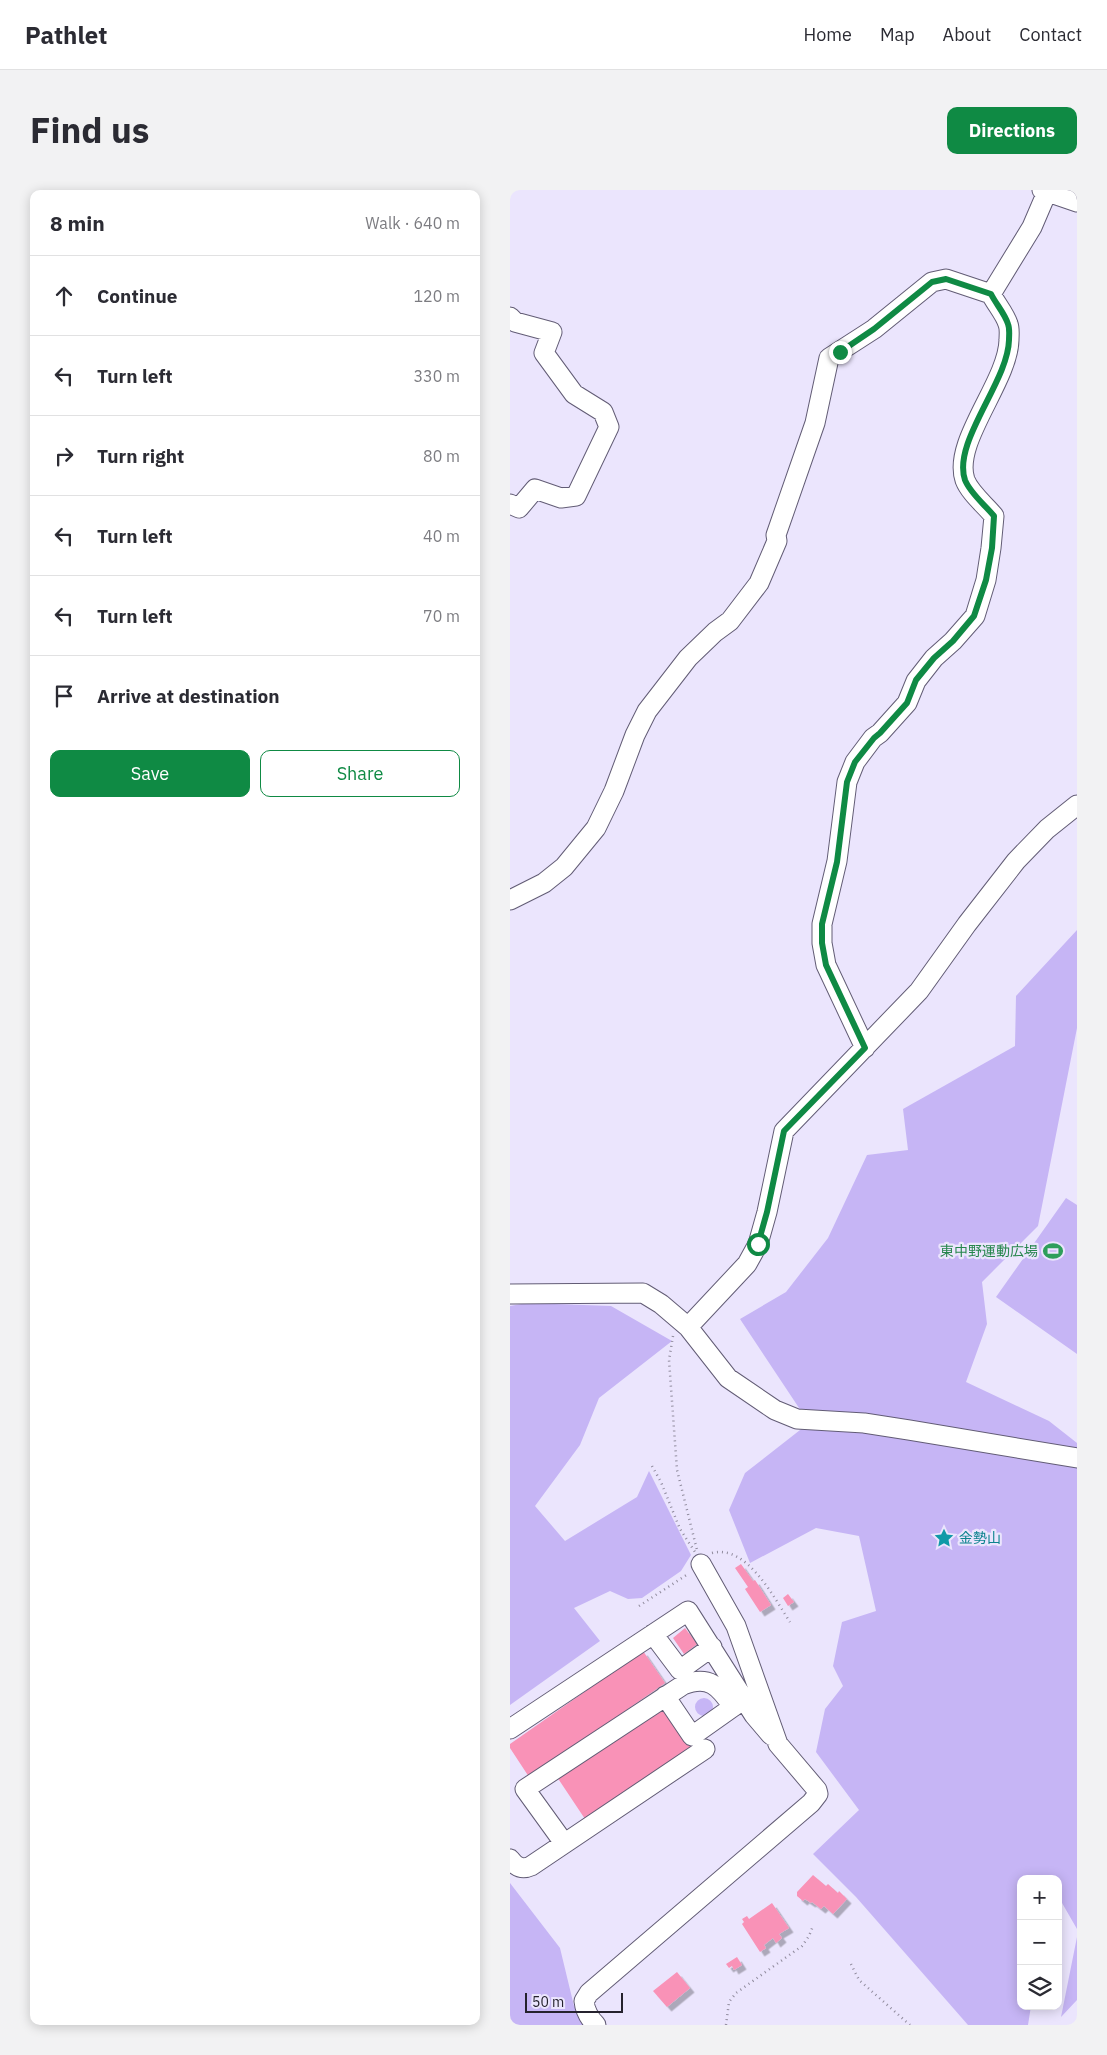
<!DOCTYPE html>
<meta charset="utf-8">
<style>
:root{--surface:#fff;--page:#f2f2f3;--text:#2b2b33;--muted:#7c7c81;--line:#e1e1e2;--accent:#0f8a44}
body{margin:0;font-family:"IBM Plex Sans","Noto Sans JP",sans-serif;background:var(--page);color:var(--text)}
.controls{position:absolute;right:15px;bottom:15px;display:grid;overflow:hidden;border-radius:10px;box-shadow:0 2px 12px #0003}
.controls button{width:45px;height:45px;display:grid;place-items:center;padding:0;border:0;border-bottom:1px solid var(--line);background:var(--surface);color:var(--text);font:25px sans-serif}
.scale{position:absolute;left:15px;bottom:12px;width:98px;box-sizing:border-box;padding-left:5px;border:2px solid #25222d;border-top:0;font-size:14px;line-height:18px;white-space:nowrap;color:#25222d;-webkit-text-stroke:4px #ebe5fd;paint-order:stroke}
.stop{position:absolute;width:15px;height:15px;margin:-11px;border:4px solid #0f8a44;border-radius:50%;background:#fff}
.stop.end{background:#0f8a44;border-color:#fff;box-shadow:0 1px 5px #0008}
.list{margin:0;padding:0;list-style:none}
h2{display:flex;justify-content:space-between;align-items:center;height:65px;margin:0;padding:0 20px;font-size:21px}
h2 small{font-size:16px;font-weight:400;color:var(--muted)}
.list li{display:grid;grid-template-columns:32px 1fr auto;gap:15px;align-items:center;box-sizing:border-box;height:80px;padding:0 20px;border-top:1px solid var(--line)}
.list b{display:block;font-size:19px;white-space:nowrap}
.list em{font-size:16px;font-style:normal;color:var(--muted)}
.actions{display:flex;gap:10px;padding:15px 20px}
.actions a{flex:1;padding:11px 0;border:1px solid var(--accent);border-radius:10px;text-align:center;font-size:18px;color:var(--accent)}
.actions .main{background:var(--accent);color:#fff}
.icon{flex:none;width:28px;height:28px;fill:none;stroke:currentColor;stroke-width:2;stroke-linecap:round;stroke-linejoin:round}
.map{position:relative;flex:none;width:567px;height:1835px;overflow:hidden;border-radius:10px}
header{display:flex;align-items:center;gap:30px;box-sizing:border-box;height:70px;padding:0 25px;background:var(--surface);border-bottom:1px solid var(--line)}
header strong{font-size:24px}
nav{display:flex;gap:28px;margin-inline-start:auto;font-size:18px}
.intro{display:flex;align-items:center;justify-content:space-between;box-sizing:border-box;height:120px;padding:0 30px}
h1{margin:0;font-size:35px}
.button{padding:12px 22px;border-radius:10px;background:var(--accent);color:#fff;font-size:18px;font-weight:700}
main{display:flex;gap:30px;padding:0 30px}
aside{flex:1;background:var(--surface);border-radius:10px;box-shadow:0 2px 12px #0003}
.map>svg:first-child{display:block}
.green{fill:#c6b5f5}
.building{fill:#f992b7;filter:url(#shadow)}
.lines{fill:none;stroke-linecap:round;stroke-linejoin:round}
.minor-casing{stroke:#625c75;stroke-width:21}
.path{stroke:#918c9e;stroke-width:2.5;stroke-dasharray:1 4;stroke-linecap:butt}
.minor{stroke:#fff;stroke-width:19}
.route{stroke:#0f8a44;stroke-width:6}
.labels{text-anchor:middle;dominant-baseline:central;stroke-width:4.5;stroke-linejoin:round;paint-order:stroke}
.leisure-label{font-size:14px;fill:#27864d;stroke:#ebe5fd;text-anchor:end}
.culture-label{font-size:14px;fill:#0d838f;stroke:#ebe5fd;text-anchor:start}
</style>
<header>
<strong>Pathlet</strong>
<nav><a>Home</a><a>Map</a><a>About</a><a>Contact</a></nav>
</header>
<div class="intro"><h1>Find us</h1><a class="button">Directions</a></div>
<main>
<aside>
<h2>8 min<small>Walk · 640 m</small></h2>
<ul class="list">
<li><svg class="icon" aria-label="ahead" viewBox="0 0 24 24"><path d="M12 20V5M6 11l6-6 6 6"/></svg><div><b>Continue</b></div><em>120 m</em></li>
<li><svg class="icon" aria-label="left" viewBox="0 0 24 24"><path d="M17 20v-9H6M10 6l-5 5 5 5"/></svg><div><b>Turn left</b></div><em>330 m</em></li>
<li><svg class="icon" aria-label="right" viewBox="0 0 24 24"><path d="M7 20v-9h11M14 6l5 5-5 5"/></svg><div><b>Turn right</b></div><em>80 m</em></li>
<li><svg class="icon" aria-label="left" viewBox="0 0 24 24"><path d="M17 20v-9H6M10 6l-5 5 5 5"/></svg><div><b>Turn left</b></div><em>40 m</em></li>
<li><svg class="icon" aria-label="left" viewBox="0 0 24 24"><path d="M17 20v-9H6M10 6l-5 5 5 5"/></svg><div><b>Turn left</b></div><em>70 m</em></li>
<li><svg class="icon" aria-label="arrive" viewBox="0 0 24 24"><path d="M6 21V4h12l-3 4 3 4H6"/></svg><div><b>Arrive at destination</b></div></li>
</ul>
<div class="actions"><a class="main">Save</a><a>Share</a></div>
</aside>
<div class="map">
<svg width="567" height="1835" viewBox="0 0 567 1835">
<defs>
<filter id="shadow"><feDropShadow dx="4.5" dy="4.5" stdDeviation="0" flood-color="#0004"/></filter>
</defs>
<rect width="100%" height="100%" fill="#ebe5fd"/>
<!-- green -->
<path class="green" d="M567,740V838L528,1036L472,1092L477,1134L456,1192L539,1231L567,1253V1739L548,1706V1689H511V1816H521L518,1835H458L346,1707L303,1664L349,1620L306,1562L315,1519L333,1496L323,1476L332,1432L366,1421L349,1346L306,1338L240,1373L219,1320L235,1283L299,1233L230,1129L276,1102L318,1048L357,965L398,960L393,919L505,856L506,806Z
M556,1008L567,1015V1164L486,1107Z
M17,1113L101,1116L162,1151L89,1208L70,1255L25,1316L55,1351L127,1307L139,1281L181,1365L171,1381L132,1408L118,1409L100,1401L64,1418L90,1451L0,1515V1116Z
M185 1517a9 9 0 1 1 18 0a9 9 0 1 1-18 0Z
M0,1693L50,1758L64,1816L76,1835H0Z
M567,1747V1810L551,1827Z"/>
<!-- building -->
<path class="building" d="M231,1374L243,1391L245,1390L261,1415L250,1422L235,1399L238,1397L225,1378Z
M278,1404L284,1412L278,1416L273,1408Z
M175,1438L187,1454L174,1464L163,1448Z
M133,1461L155,1493L92,1537L102,1550L155,1515L182,1556L75,1629L47,1587L97,1554L87,1540L19,1587L0,1558V1554Z
M303,1685L316,1696L318,1694L328,1703L329,1701L337,1709L323,1724L314,1716L311,1719L302,1712L301,1713L295,1709L293,1711L287,1706V1702Z
M262,1713L279,1738L269,1744L272,1748L266,1753L263,1748L254,1755L256,1758L250,1762L232,1734L234,1732L232,1729L237,1726L239,1729Z
M227,1767L232,1775L224,1780L222,1776L219,1778L216,1774Z
M167,1782L180,1798L157,1817L143,1801Z"/>
<g class="lines">
<defs>
<path id="minor" d="M532,0L567,12
M481,104L522,37L537,2
M0,127L5,132L42,142L34,163L64,204L93,222L99,237L66,306L51,308L25,299L9,318L0,314
M0,710L34,693L54,677L86,638L104,601L125,545L137,521L178,468L205,442L220,431L249,393L267,351L266,345L305,233L319,168L364,139L422,92L436,89L481,104C486,114 495,124 498,134C500,139 499,145 499,150C498,192 442,252 455,290C460,303 475,315 484,326L481,358L476,390L465,426L443,451L424,468L406,491L397,513L370,543L363,548L345,572L337,592L327,671L312,734V753L316,775L355,858
M0,1104L133,1103L151,1114L178,1137L218,1188L265,1220L287,1229L354,1233L399,1240L567,1268
M178,1137L237,1074L248,1054L257,1022L274,941L409,801L457,734L506,671L537,639L567,615
M143,1444L170,1480L202,1457
M155,1506L182,1546L223,1517
M0,1539L178,1421L244,1525L261,1545
M54,1653L15,1599L173,1495C199,1485 209,1496 223,1517L234,1509
M0,1669C6,1677 12,1680 21,1676L195,1559
M86,1835C79,1828 75,1821 74,1811L79,1803L301,1613L308,1604L307,1600L268,1554L226,1436L191,1374"/>
</defs>
<!-- minor casing -->
<use href="#minor" class="minor-casing"/>
<!-- path -->
<path class="path" d="M163,1146L159,1170L167,1280L187,1360
M142,1276L151,1292L170,1339L185,1362
M202,1363C237,1354 264,1408 280,1432
M129,1416L178,1384
M341,1774L349,1790L400,1835
M216,1835L219,1812L226,1803L292,1756L299,1746L303,1736"/>
<!-- minor -->
<use href="#minor" class="minor"/>
</g>
<g class="lines">
<!-- route -->
<path class="route" d="M248,1054L257,1022L274,941L355,858L316,775L312,753V734L327,672L337,592L345,572L364,548L370,543L397,513L406,490L424,468L443,451L464,426L476,390L482,358L484,326C475,315 460,303 455,290C442,252 498,192 499,150C499,145 500,139 498,134C495,124 486,114 481,104L436,89L422,92L364,139L330,162"/>
</g>
<!-- icons -->
<defs>
<symbol id="stadium-bare" viewBox="-9 -9 18 18"><path d="M0-5a6.5 5 0 1 0 0 10a6.5 5 0 1 0 0-10ZM-3.5-1.8h7v3.6h-7Z" fill="#2e9e5b" stroke="#ebe5fd" stroke-width="2.5" paint-order="stroke"/></symbol>
<symbol id="sight-bare" viewBox="-9 -9 18 18"><path d="M0-6L1.8-2.2L6-1.7L2.9 1.2L3.7 5.4L0 3.3L-3.7 5.4L-2.9 1.2L-6-1.7L-1.8-2.2Z" fill="#0f9aa8" stroke="#ebe5fd" stroke-width="2.5" paint-order="stroke"/></symbol>
</defs>
<g fill-rule="evenodd">
<use href="#stadium-bare" x="529" y="1047" width="28" height="28"/>
<use href="#sight-bare" x="420" y="1334" width="28" height="28"/>
</g>
<g class="labels">
<!-- leisure labels -->
<g class="leisure-label">
<text x="528" y="1061">東中野運動広場</text>
</g>
<!-- culture labels -->
<g class="culture-label">
<text x="449" y="1348">金勢山</text>
</g>
</g>
</svg>
<div class="controls">
<button>+</button>
<button>−</button>
<button><svg class="icon" aria-label="layers" viewBox="0 0 24 24"><path d="M12 4l9 5-9 5-9-5zM3 14l9 5 9-5"/></svg></button>
</div>
<div class="scale">50 m</div>
<div class="stop" style="left:248px;top:1054px"></div>
<div class="stop end" style="left:330px;top:162px"></div>
</div>
</main>
